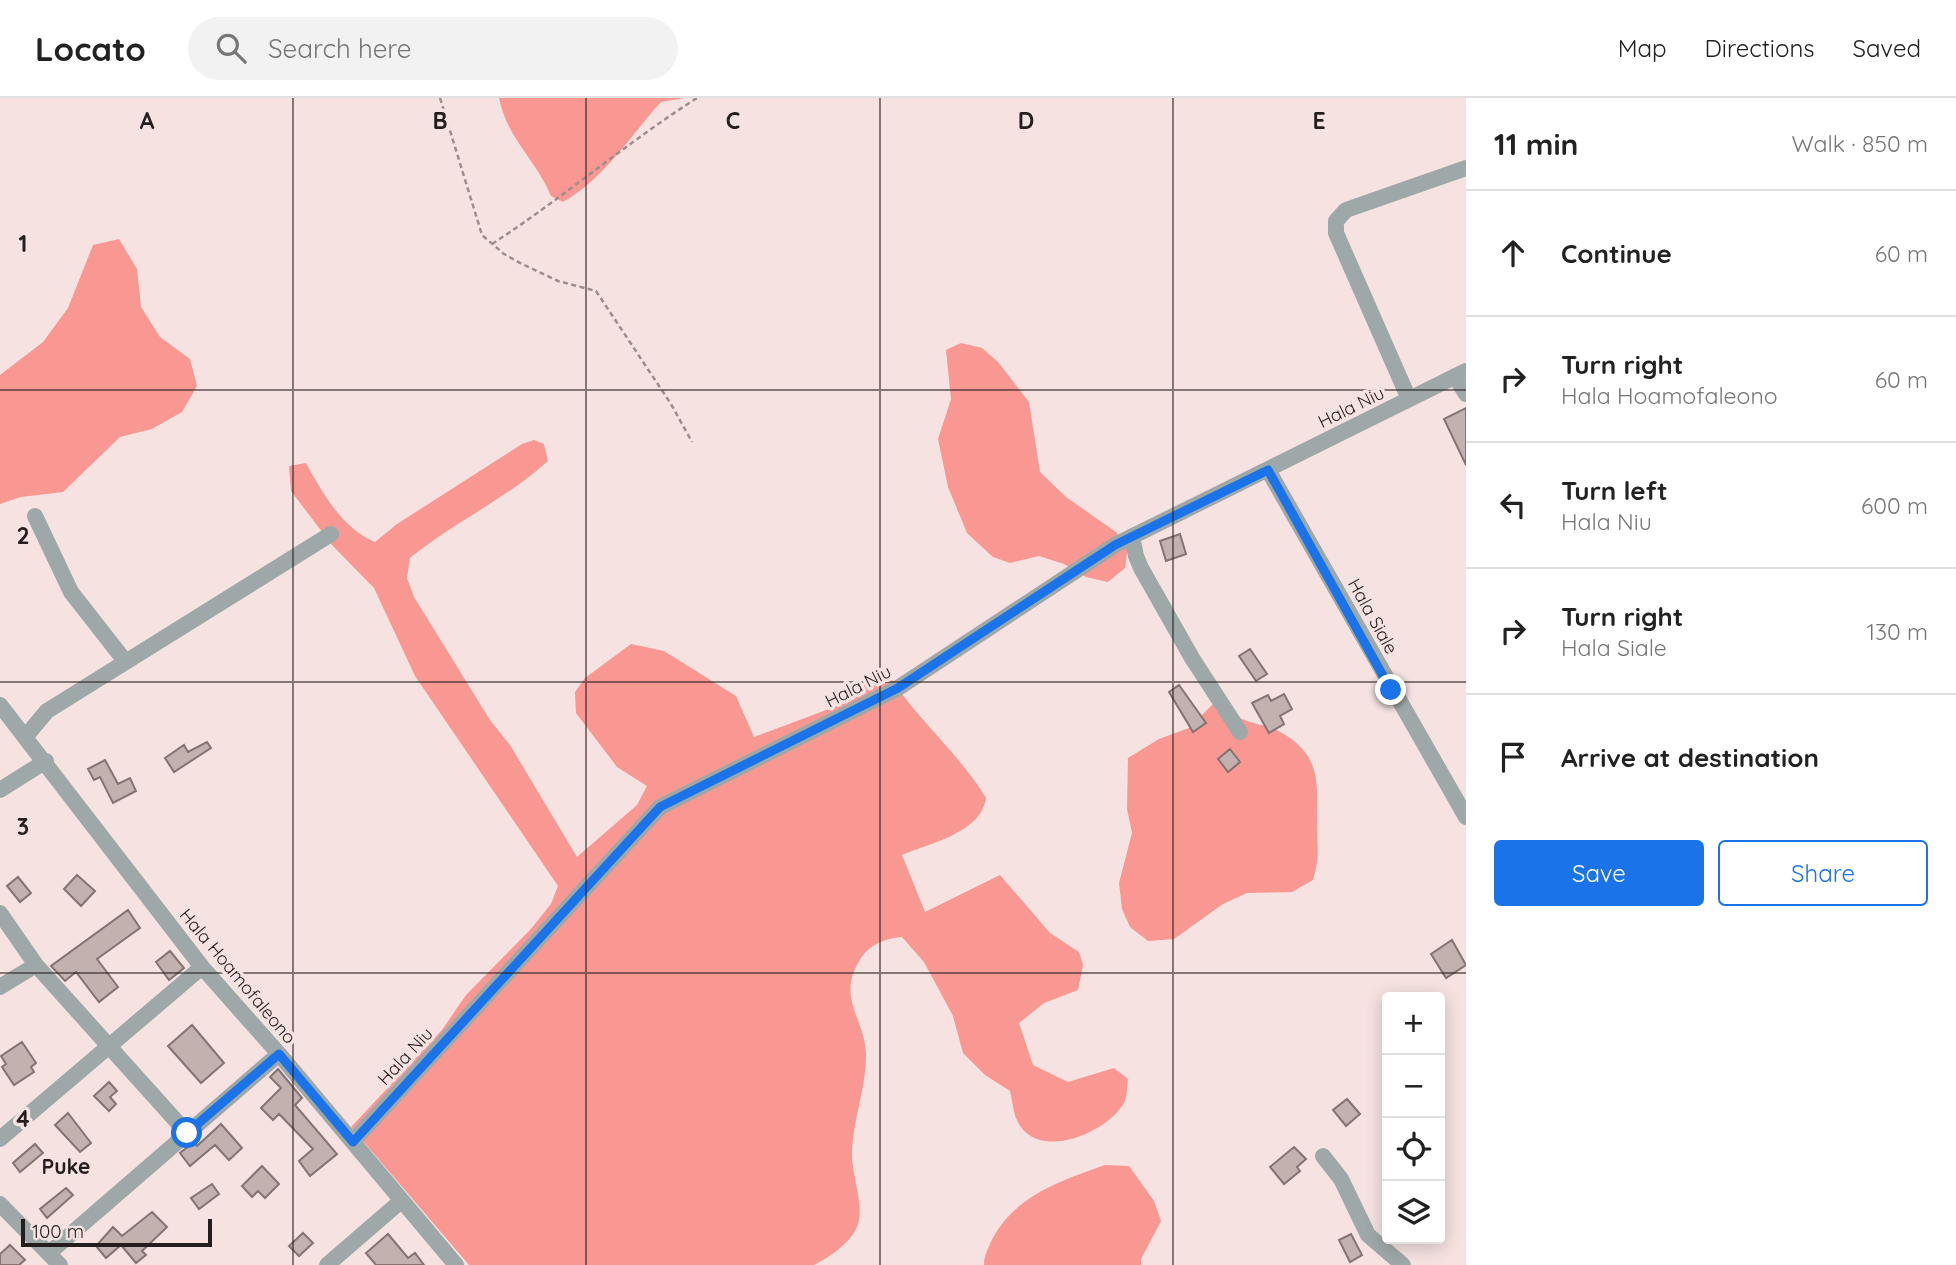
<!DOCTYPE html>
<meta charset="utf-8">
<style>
:root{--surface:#fff;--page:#f2f2f2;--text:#222;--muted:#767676;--line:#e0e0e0;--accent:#1a73e8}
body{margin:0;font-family:Quicksand,sans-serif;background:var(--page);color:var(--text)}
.controls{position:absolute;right:21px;bottom:21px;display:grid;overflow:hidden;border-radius:7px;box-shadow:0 4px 18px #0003}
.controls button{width:63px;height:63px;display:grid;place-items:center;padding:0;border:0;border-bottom:2px solid var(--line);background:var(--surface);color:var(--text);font:35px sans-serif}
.scale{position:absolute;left:21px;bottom:18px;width:191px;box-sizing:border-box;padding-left:7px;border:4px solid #251e1e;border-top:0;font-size:19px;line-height:24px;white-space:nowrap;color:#251e1e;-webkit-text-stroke:5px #f5e2e1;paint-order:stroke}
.stop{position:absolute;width:21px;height:21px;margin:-16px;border:5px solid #1a73e8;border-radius:50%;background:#fff}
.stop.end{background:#1a73e8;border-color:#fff;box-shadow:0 2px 7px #0008}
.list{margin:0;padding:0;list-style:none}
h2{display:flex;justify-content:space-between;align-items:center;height:91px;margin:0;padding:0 28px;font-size:30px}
h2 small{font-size:23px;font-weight:400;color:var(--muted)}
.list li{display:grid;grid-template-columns:46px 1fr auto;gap:21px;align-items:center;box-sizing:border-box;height:126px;padding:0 28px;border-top:2px solid var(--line)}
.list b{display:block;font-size:26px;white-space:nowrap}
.list p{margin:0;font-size:23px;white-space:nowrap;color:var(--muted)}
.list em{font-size:23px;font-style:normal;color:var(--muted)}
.actions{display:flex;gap:14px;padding:21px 28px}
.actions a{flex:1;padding:16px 0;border:2px solid var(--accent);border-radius:7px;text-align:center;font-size:24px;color:var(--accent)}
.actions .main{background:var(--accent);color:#fff}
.icon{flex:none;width:38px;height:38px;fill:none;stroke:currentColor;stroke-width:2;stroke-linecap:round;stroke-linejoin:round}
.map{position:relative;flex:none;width:1466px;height:1167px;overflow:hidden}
header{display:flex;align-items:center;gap:42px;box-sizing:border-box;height:98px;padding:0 35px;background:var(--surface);border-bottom:2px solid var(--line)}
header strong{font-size:33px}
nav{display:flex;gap:38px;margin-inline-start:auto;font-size:24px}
.search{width:490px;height:63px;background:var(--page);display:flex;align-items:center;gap:18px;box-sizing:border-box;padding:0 24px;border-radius:38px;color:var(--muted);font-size:26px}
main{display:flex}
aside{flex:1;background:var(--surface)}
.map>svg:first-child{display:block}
.forest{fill:#f99793}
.building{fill:#c3b1b0;stroke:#847372;stroke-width:2}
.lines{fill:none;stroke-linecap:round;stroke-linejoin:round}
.path{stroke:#9c8e8e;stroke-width:2.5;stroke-dasharray:5 3.5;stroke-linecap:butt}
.minor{stroke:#9fa8a8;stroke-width:16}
.route{stroke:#1a73e8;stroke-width:9}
.grid{fill:none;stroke:#251e1e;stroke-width:2;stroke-opacity:0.55}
.labels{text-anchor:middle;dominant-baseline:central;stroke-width:7;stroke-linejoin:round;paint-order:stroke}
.street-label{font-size:18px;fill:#251e1e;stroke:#f5e2e1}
.quarter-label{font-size:21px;font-weight:bold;fill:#251e1e;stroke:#f5e2e1}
.grid-label{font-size:23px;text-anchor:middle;font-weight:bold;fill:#251e1e;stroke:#f5e2e1;stroke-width:7;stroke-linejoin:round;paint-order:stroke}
</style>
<header>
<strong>Locato</strong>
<div class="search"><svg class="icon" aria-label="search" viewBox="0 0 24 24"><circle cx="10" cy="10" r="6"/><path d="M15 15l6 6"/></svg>Search here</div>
<nav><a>Map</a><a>Directions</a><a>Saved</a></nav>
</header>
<main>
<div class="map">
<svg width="1466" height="1167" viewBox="0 0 1466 1167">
<rect width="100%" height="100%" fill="#f5e2e1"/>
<!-- forest -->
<path class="forest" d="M499,0H685L661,4C629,39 606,79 563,104L551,98C535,60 508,42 499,0Z
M119,141L137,171L141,209L160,239L190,261L197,288L182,314L152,331L120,339L63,394L21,399L0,406V277L43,244L68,210L93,147Z
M961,245L982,250L998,264L1029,304L1040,374L1066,399L1116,434L1128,448L1125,470L1108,484L1086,479L1064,466L1039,458L1010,465L993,459L967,435L948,389L938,341L951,301L946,252Z
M534,342L544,346L548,363C506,401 454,424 410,460L407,480L414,499L490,622L510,647L577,759L637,707L647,688L617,669L576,615L575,594L585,580L631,546L664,553L736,598L754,639L837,608L870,583L892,582C920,624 960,657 986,700C981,735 930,745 902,757L925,814L1000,777L1050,835L1079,854L1083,867L1078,892L1044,905L1019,925L1033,967L1068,984L1114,970L1128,981C1127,987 1127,998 1125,1003C1108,1036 1034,1066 1016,1020C1013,1012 1012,1001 1010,993L985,977L963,955L953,918L924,864L902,839C886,840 870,846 861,860C835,900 865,919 866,957C866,992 852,1023 852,1058C852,1080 867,1113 855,1133C846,1148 829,1159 814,1167H469L351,1029L442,932L466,897L530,832L551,806L558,788L415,578L374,490L332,447L291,393L289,368L306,365C323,396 342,430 375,444L397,426L522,346Z
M1216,603C1223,608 1230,615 1238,619C1253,627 1272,627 1287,638C1324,662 1316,692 1317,729C1317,754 1320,757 1313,782L1292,794L1247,795L1223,806L1174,841L1148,843L1130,829L1122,811L1119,785L1132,735L1127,711L1128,660L1159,641L1189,630Z
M1105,1067L1129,1068L1154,1103L1161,1123L1141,1161V1167H984C984,1159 987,1153 990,1146C1011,1099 1060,1083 1105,1067Z"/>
<!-- building -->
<path class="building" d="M1466,310V367L1444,321Z
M1180,436L1186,456L1166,463L1160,443Z
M1250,551L1267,576L1256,583L1239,558Z
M1179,587L1206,625L1193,634L1169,594Z
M1284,596L1292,611L1280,618L1284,626L1269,635L1252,605L1268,597L1271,603Z
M207,644L211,650L174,674L165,660L184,647L188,654Z
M1230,651L1240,664L1228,674L1218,661Z
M105,662L118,686L130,680L136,693L113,705L100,679L94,682L88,671Z
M77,777L95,793L81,808L64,791Z
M18,779L31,795L20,804L7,788Z
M128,812L140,830L97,861L118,889L99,904L76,874L65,883L51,868Z
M1452,842L1466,867L1446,880L1431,856Z
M170,853L184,870L169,882L156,864Z
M192,927L224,965L201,985L168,948Z
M22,944L36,965L31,969L34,974L14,987L2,969L6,966L1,958Z
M278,971L302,1000L295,1007L337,1056L310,1078L299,1063L313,1051L279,1016L273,1022L261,1010L281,990L270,979Z
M109,984L117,993L110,999L116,1006L109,1013L94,998Z
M1347,1001L1360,1016L1346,1028L1333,1012Z
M68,1015L91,1045L80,1054L55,1027Z
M221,1026L242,1050L229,1062L215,1047L190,1068L180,1055L194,1044L197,1048Z
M35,1046L43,1055L20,1074L13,1065Z
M1294,1049L1306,1061L1297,1069L1300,1073L1284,1086L1270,1069Z
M262,1068L279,1086L265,1100L258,1093L252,1099L242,1088Z
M212,1086L219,1096L199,1111L191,1100Z
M66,1090L73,1097L47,1120L40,1111Z
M152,1114L167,1129L142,1153L146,1157L136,1165L121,1147L106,1160L96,1148L113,1129L122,1138Z
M303,1135L313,1145L299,1158L289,1148Z
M388,1136L408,1160L415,1155L424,1167H376L366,1155Z
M1351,1136L1362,1157L1350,1164L1339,1142Z
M10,1147L25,1162L19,1167H0V1156Z"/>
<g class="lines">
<!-- path -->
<path class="path" d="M440,0L482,137L504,156L522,166L558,183L596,193L671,306L692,344
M492,146C563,100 626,45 697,0"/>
<!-- minor -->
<path class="minor" d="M1455,278L1466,296
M1409,301L1336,135V123L1346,112L1466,70
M1268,372L1466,719
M35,418L71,494L125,563
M1132,438L1136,458L1141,470L1192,560L1240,634
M0,607L202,869L279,956L456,1167
M26,638L47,613L331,436
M0,692L46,663
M0,815L36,867L187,1035
M0,889L36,867
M0,1041L202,869
M353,1043L660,709L898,590L1115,447L1466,273
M1323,1058L1341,1081L1368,1137L1403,1167
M0,1106L60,1167
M49,1155L279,956
M327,1167L401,1103"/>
</g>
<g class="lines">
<!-- route -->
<path class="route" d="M187,1035L279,956L353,1044L660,709L898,590L1115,447L1268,372L1391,592"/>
</g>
<!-- grid -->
<path class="grid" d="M293,0V1167M586,0V1167M880,0V1167M1173,0V1167M0,292H1466M0,584H1466M0,875H1466"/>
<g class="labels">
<!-- street labels -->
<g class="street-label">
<text transform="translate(1351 309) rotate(-26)">Hala Niu</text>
<text transform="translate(1373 518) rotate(61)">Hala Siale</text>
<text transform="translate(858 588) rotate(-27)">Hala Niu</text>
<text transform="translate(238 878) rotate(50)">Hala Hoamofaleono</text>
<text transform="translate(405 958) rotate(-47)">Hala Niu</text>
</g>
<!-- quarter labels -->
<g class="quarter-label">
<text x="66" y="1068">Puke</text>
</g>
</g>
<g class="grid-label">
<text x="147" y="31">A</text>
<text x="440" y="31">B</text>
<text x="733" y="31">C</text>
<text x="1026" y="31">D</text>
<text x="1319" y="31">E</text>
<text x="23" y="154">1</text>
<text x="23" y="446">2</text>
<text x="23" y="737">3</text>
<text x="23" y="1029">4</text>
</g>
</svg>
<div class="controls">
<button>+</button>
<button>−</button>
<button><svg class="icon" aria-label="locate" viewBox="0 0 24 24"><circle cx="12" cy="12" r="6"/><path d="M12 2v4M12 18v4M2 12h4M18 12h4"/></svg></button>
<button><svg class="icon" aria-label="layers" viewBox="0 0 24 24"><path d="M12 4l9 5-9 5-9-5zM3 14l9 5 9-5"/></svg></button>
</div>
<div class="scale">100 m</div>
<div class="stop" style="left:187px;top:1035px"></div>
<div class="stop end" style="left:1391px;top:592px"></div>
</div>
<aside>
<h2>11 min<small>Walk · 850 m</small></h2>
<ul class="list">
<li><svg class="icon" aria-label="ahead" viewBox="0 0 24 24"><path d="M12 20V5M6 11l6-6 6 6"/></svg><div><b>Continue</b></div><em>60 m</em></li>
<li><svg class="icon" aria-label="right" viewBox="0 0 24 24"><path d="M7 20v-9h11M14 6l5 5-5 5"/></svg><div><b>Turn right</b><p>Hala Hoamofaleono</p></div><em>60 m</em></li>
<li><svg class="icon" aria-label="left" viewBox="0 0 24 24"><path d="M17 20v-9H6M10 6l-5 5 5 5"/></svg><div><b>Turn left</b><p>Hala Niu</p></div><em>600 m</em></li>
<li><svg class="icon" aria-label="right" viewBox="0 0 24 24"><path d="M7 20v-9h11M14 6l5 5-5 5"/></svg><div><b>Turn right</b><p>Hala Siale</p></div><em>130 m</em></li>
<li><svg class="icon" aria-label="arrive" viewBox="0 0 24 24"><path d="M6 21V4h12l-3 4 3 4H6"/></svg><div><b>Arrive at destination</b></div></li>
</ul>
<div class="actions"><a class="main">Save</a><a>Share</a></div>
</aside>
</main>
